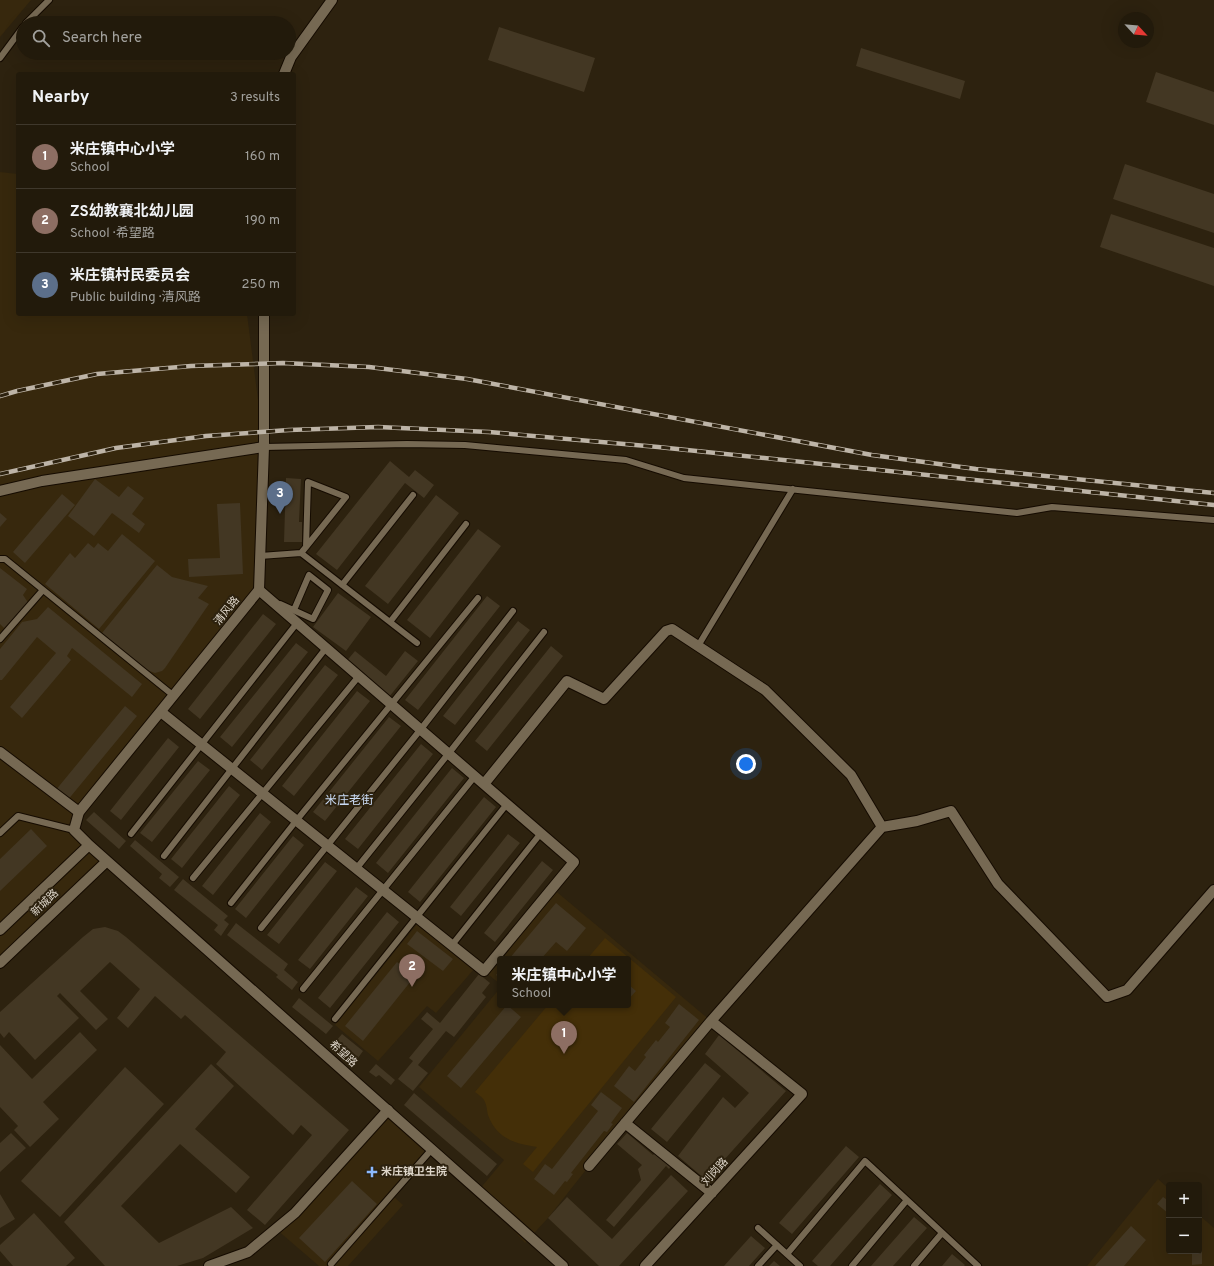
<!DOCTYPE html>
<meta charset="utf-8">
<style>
:root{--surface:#221a0b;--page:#2a2314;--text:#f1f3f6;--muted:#a2a19d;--line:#3f382c;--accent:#7c3aed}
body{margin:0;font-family:Overpass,"Noto Sans SC",sans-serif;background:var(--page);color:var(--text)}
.controls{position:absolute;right:12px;bottom:12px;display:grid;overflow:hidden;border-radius:4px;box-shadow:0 4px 16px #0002}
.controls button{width:36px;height:36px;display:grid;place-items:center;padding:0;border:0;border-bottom:1px solid var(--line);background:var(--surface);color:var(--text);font:20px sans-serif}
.compass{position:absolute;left:1118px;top:12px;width:36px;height:36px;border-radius:50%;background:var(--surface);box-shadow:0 4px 16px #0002;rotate:116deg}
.you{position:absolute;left:746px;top:764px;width:14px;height:14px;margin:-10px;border:3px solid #fff;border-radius:50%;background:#1a73e8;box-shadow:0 0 0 6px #1a73e833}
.badge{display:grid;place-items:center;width:26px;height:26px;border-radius:50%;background:var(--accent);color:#fff;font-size:13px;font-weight:700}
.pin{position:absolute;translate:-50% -33px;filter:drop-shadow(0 1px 2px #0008)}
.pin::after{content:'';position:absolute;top:21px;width:14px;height:12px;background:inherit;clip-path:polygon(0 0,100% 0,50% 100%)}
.popup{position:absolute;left:497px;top:956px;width:134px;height:52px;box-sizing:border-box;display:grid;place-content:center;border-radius:4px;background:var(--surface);filter:drop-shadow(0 1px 3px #0005);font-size:13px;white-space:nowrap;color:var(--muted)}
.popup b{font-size:15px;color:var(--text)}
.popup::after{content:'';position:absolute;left:50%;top:100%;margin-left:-8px;border:8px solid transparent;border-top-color:var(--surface)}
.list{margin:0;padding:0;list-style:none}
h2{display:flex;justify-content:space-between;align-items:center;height:52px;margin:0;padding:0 16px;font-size:17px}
h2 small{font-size:13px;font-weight:400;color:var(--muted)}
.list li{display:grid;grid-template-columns:26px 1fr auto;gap:12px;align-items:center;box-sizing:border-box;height:64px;padding:0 16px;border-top:1px solid var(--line)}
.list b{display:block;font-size:15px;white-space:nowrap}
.list p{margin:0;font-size:13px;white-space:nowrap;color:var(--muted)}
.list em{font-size:13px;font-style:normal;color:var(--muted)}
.icon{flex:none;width:22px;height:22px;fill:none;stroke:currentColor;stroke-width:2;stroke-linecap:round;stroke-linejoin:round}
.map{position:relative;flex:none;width:1214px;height:1266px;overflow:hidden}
.search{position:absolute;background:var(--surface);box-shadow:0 4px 16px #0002;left:16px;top:16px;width:280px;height:44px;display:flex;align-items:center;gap:10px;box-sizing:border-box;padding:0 14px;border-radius:22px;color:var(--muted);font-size:15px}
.panel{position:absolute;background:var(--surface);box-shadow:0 4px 16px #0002;left:16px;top:72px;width:280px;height:244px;border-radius:4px}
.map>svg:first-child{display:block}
.built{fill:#37280d}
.green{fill:#442f08}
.building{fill:#433723}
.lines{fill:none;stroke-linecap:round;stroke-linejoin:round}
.lane-casing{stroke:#150b00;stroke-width:8}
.street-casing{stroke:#150b00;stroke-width:12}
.secondary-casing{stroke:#150b00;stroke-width:12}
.lane{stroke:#766953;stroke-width:6}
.street{stroke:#766953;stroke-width:10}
.secondary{stroke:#766953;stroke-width:10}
.rail-casing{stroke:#bdb4a7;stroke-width:4.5}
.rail{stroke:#2d220f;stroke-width:3;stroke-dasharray:9;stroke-linecap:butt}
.poi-dot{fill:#8cb9fc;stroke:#2d220f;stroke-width:1.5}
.labels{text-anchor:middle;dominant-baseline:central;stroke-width:4;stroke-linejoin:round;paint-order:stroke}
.street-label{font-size:11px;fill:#dfd7cb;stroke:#2d220f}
.poi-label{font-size:11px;font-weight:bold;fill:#dfd7cb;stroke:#2d220f;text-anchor:start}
.neighbourhood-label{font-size:12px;fill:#cadbf5;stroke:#2d220f}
</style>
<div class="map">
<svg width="1214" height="1266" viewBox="0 0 1214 1266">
<rect width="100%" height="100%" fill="#2d220f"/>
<!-- built -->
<path class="built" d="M0,0H31L0,37Z
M0,172L18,174V314H247L264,447L259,590L79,812L74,830L107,861L0,963Z
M552,888L711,1021L589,1166L548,1218L525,1243L478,1191L504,1160L419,1087L500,988V1005H628V959H500V984L484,971Z
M418,923L474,969L436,1013L427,1006L378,1061L335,1025Z
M388,1110L432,1149L392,1195L403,1205L348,1266H319L276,1229Z
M1158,1179L1169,1189V1251H1199V1215L1214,1228V1266H1087Z"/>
<!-- green -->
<path class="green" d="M605,938L676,997L533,1172L523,1164L537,1147C514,1143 497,1139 488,1115C487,1111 487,1105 484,1100C482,1097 478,1094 475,1092L548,1005H628V959H587Z"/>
<!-- building -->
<path class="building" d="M499,27L595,58L584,92L488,60Z
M861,48L965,81L960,99L856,66Z
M1156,72L1214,92V125L1146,102Z
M1125,164L1214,194V233L1113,199Z
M1111,214L1214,248V286L1100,247Z
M390,461L409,477L415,470L434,485L424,498L405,483L337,570L316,554Z
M286,478L301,479L299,522H302V542H284Z
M95,479L119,497L128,486L144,498L132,514L145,524L139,533L112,513L94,536L68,516Z
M62,494L75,505L25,563L13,552Z
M436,495L459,513L388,604L365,586Z
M240,503L243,574L189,577L188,559L220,558L217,504Z
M0,513L7,519L0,527Z
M478,529L501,546L430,638L407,620Z
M122,534L155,561L99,629L45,584L70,553L75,558L88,543L94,548L98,543L108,551Z
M157,565L172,577L208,586L198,598L209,604L165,668L162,671L155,673L144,669L102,633Z
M0,568L27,589L23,595L29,604L4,628L0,624Z
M338,593L371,617L346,651L313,627Z
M487,596L500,606L418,710L405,700Z
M48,607L142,684L132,697L72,648L67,656L71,660L22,718L10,707L56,653L37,637L2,680H0V649L22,622L37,619Z
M263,614L276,624L200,719L188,709Z
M518,621L530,630L455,725L443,716Z
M296,643L308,652L232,747L220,737Z
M551,646L563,656L487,751L475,741Z
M355,651L386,676L405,651L418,661L389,697L345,663Z
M325,665L338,675L262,770L250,760Z
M357,691L370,701L294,796L282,786Z
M125,706L137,716L67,801L55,791Z
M389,717L401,726L325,821L313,812Z
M168,738L179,747L121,820L110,811Z
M421,744L433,754L358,849L345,839Z
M198,761L210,770L152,842L140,833Z
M452,768L464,778L388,873L376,863Z
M229,786L240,795L182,868L171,859Z
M484,797L496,807L420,902L408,892Z
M94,812L126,841L119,849L86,820Z
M260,813L271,822L213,895L202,886Z
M31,829L47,846L0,891V859Z
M508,834L520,843L461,916L450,907Z
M293,836L304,845L246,918L235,909Z
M135,840L179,877L170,887L159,878L162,874L130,846Z
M542,861L553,870L495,942L484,933Z
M325,862L337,871L279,944L267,935Z
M183,879L228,916L224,920L229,924L221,936L214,930L218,925L174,890Z
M356,887L368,896L310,969L298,960Z
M556,903L586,928L567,951L556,942L541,959H509Z
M387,912L399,922L330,1008L318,998Z
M236,923L288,964L284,970L298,982L292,990L276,977L278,975L227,935Z
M105,927L118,931L126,937L349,1130L265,1225L247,1210L312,1135L301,1125L293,1135L216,1064L226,1052L185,1015L181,1019L155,996L128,1028L117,1018L140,989L110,962L80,991L108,1019L96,1030L60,993L57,996L79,1018L35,1060L9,1032L4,1038L0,1033V1012L83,937L93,929Z
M417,931L453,959L443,971L407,944Z
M397,962L415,976L363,1041L345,1026Z
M500,970V978L496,975Z
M479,974L490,983L482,993L486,997L454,1037L446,1031L418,1065L428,1073L413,1091L398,1079L413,1061L409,1058L433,1029L421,1019L427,1012L440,1023Z
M628,984L636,991L628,1000Z
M299,998L333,1026L326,1034L292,1007Z
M679,1004L699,1020L634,1102L614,1086L629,1066L635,1071L646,1057L644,1055L656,1040L658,1042L670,1027L665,1023Z
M507,1005L521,1017L461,1088L447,1076Z
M80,1032L97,1050L43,1102L59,1119L30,1147L14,1130L18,1126L0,1107V1045L32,1079Z
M342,1034L363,1051L358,1058L336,1041Z
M719,1035L786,1091L706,1180L678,1156L723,1097L735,1108L749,1093L705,1054Z
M705,1063L721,1076L667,1142L651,1129Z
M211,1064L234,1086L195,1129L250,1177L236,1193L180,1144L121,1206L159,1243L231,1207L253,1228L203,1258L177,1266H105L64,1222Z
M376,1064L395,1080L391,1085L379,1075L376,1077L369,1072Z
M125,1067L164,1104L60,1217L21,1181Z
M601,1092L622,1108L611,1123L613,1124L607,1132L604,1131L571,1173L573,1174L567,1182L565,1181L554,1195L534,1179L545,1164L552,1169L598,1111L591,1105Z
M414,1093L497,1164L487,1176L404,1105Z
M11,1133L26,1148L0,1172V1143Z
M627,1133L653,1155L656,1152L672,1165L669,1169L666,1166L614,1227L606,1220L641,1180L638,1169L642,1165L617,1144Z
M846,1146L859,1157L792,1234L779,1223Z
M671,1175L688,1191L619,1266H599L548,1218L567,1197L612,1239Z
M352,1181L377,1204L325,1262L299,1238Z
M880,1184L892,1195L830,1266H818L812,1261Z
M0,1194L15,1219L0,1228Z
M1163,1197L1169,1201V1214L1157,1204Z
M34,1213L75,1258L66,1266H13L0,1251V1245Z
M914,1217L927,1228L893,1266H871Z
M1131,1226L1146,1240L1124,1266H1095Z
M1199,1234L1202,1236V1264L1192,1265V1251H1199Z
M751,1236L765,1248L749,1266H724Z
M952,1254L965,1265L964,1266H942Z
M774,1261L780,1266H769Z"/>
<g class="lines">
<defs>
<path id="lane" d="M26,23L49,0
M0,58L23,27
M264,447L407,444L465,445L626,460L684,478L1017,513L1052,507L1214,520
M301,553L417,643
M260,556L301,553L306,547L346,497L308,482L306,547
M0,559H5L174,696
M342,585L413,495
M280,604L313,619L328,590L309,575L294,610
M390,622L466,524
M0,639L43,590
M698,646L793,489
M0,833L18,816L74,830
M131,834L297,623
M164,856L326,648
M356,869L449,753L544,632
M193,878L359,676
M231,903L296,821L478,598
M261,928L421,729L513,611
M452,945L541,833
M303,989L475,776
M335,1019L507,804
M758,1228L800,1266
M787,1254L865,1161L978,1266
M331,1264L432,1149
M758,1266L777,1245
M852,1266L907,1200
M914,1266L942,1233"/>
<path id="street" d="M0,491L42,481L264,447
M161,712L484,971L574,862L259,590
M0,752L79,812
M484,784L567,681L604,699L666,631L672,629L765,690L851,775L882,827L711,1021L802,1094L645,1266
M882,827L917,821L951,811L998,884L1107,997L1127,990L1214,890
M625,1123L712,1193
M589,1166L711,1021
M209,1266L248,1252L295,1213L388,1110"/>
<path id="secondary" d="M284,74L291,57L332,0
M264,314V447L259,590L79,812L74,830L89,845L563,1266
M0,930L89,845
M0,963L107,861"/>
</defs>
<!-- lane casing -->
<use href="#lane" class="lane-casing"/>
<!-- street casing -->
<use href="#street" class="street-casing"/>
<!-- secondary casing -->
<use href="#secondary" class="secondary-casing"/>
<!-- lane -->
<use href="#lane" class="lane"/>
<!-- street -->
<use href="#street" class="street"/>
<!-- secondary -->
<use href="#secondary" class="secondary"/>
<defs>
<path id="rail" d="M0,396L17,391L97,374L191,366L283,363L369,367L467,379L872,455L976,469L1214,493
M0,474L116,448L206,436L289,430L378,427L489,432L658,447L1214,505"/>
</defs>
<!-- rail casing -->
<use href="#rail" class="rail-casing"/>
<!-- rail -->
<use href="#rail" class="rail"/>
</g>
<!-- markers -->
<path class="poi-dot" d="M370 1166h4v4h4v4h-4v4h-4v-4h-4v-4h4z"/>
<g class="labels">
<!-- street labels -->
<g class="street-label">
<text transform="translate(227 611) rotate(-51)">清风路</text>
<text transform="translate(45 903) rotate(-44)">新城路</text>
<text transform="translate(343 1054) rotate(42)">希望路</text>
<text transform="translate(715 1172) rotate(-48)">刘岗路</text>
</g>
<!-- poi labels -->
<g class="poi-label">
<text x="381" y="1172">米庄镇卫生院</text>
</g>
<!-- neighbourhood labels -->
<g class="neighbourhood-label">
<text x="349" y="801">米庄老街</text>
</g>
</g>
</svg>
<div class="controls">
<button>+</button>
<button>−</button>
</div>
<svg class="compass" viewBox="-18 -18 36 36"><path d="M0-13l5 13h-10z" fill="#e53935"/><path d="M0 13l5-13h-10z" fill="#a2a19d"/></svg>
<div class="you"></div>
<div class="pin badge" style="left:564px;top:1054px;background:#8d6e63">1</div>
<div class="popup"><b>米庄镇中心小学</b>School</div>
<div class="pin badge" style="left:412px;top:987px;background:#8d6e63">2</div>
<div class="pin badge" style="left:280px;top:514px;background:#5c6f8a">3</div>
<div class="search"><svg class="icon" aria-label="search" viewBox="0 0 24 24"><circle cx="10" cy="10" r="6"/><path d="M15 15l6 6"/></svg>Search here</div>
<section class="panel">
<h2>Nearby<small>3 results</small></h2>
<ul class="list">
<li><span class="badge" style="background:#8d6e63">1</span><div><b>米庄镇中心小学</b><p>School</p></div><em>160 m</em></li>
<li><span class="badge" style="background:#8d6e63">2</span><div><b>ZS幼教襄北幼儿园</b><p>School · 希望路</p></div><em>190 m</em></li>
<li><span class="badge" style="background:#5c6f8a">3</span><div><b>米庄镇村民委员会</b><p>Public building · 清风路</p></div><em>250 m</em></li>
</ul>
</section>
</div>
